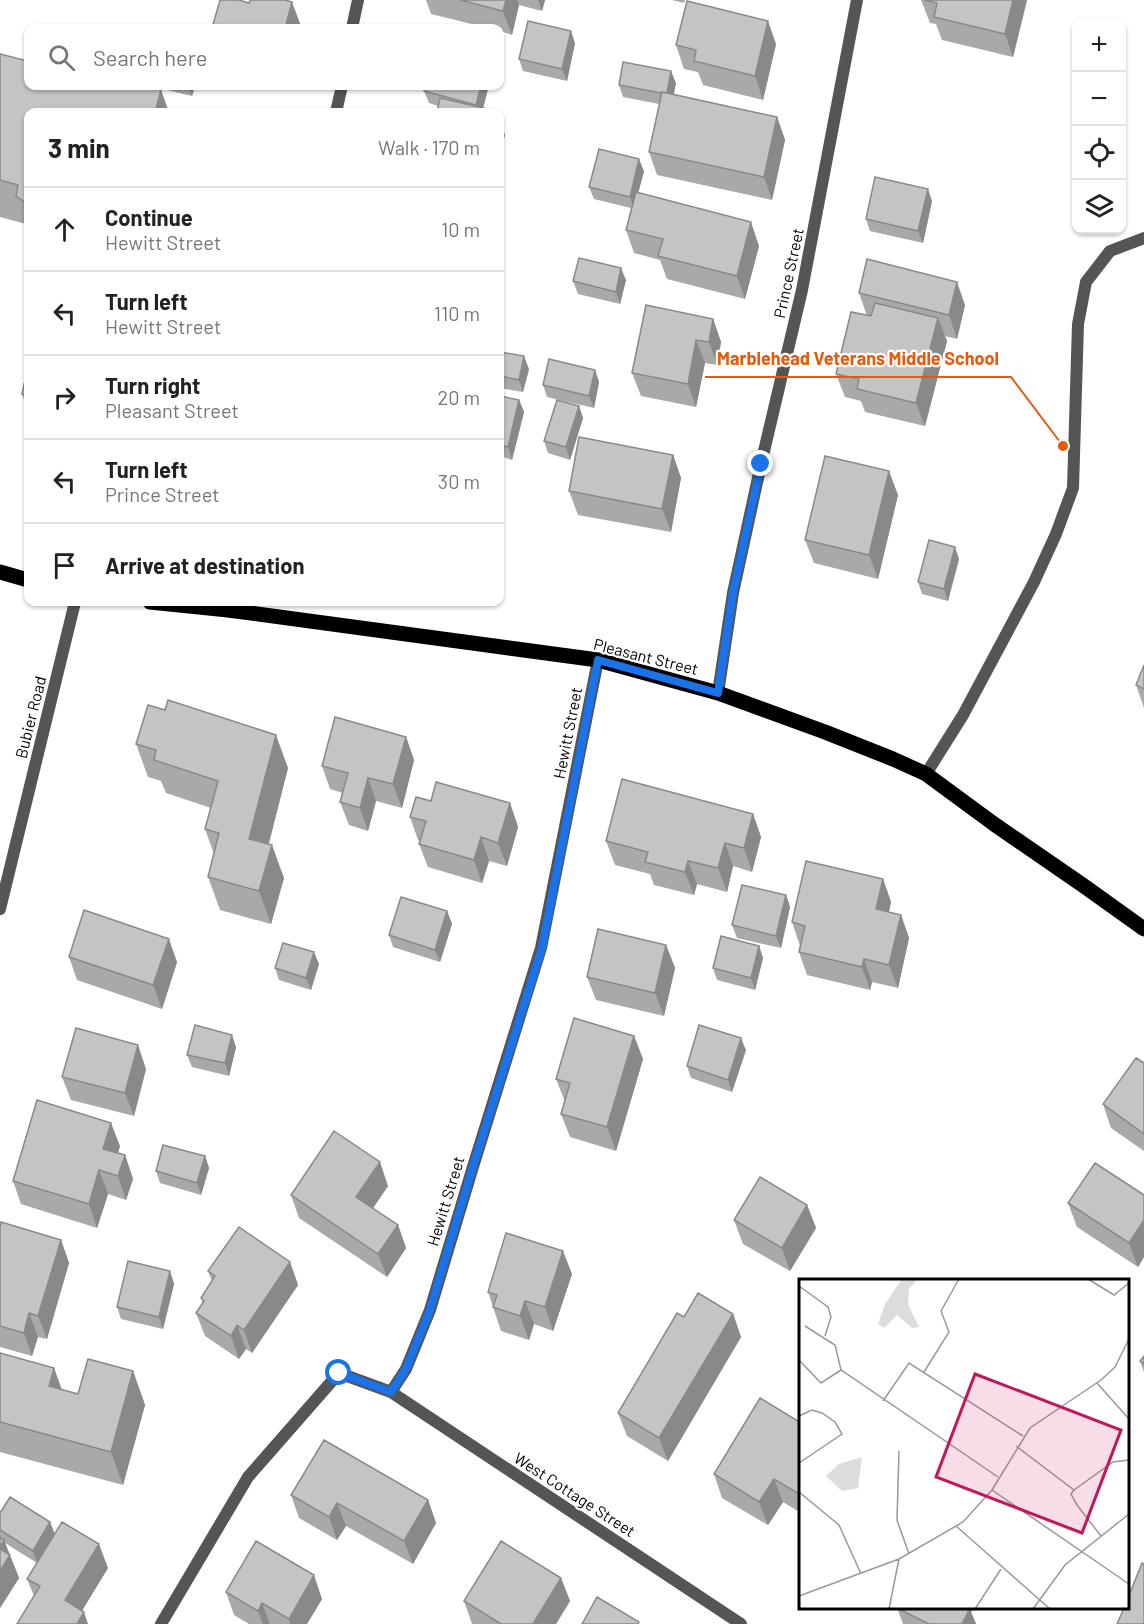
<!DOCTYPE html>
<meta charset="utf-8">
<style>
:root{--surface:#fff;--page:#f6f6f6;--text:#222;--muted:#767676;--line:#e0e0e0}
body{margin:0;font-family:Barlow,sans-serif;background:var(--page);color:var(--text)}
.controls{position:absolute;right:18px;top:18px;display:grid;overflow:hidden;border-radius:12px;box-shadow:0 2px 4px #0004}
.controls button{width:54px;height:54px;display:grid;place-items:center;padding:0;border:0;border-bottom:2px solid var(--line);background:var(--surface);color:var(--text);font:30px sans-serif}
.stop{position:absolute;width:18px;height:18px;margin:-14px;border:4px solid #1a73e8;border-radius:50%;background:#fff}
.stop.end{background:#1a73e8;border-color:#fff;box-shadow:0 2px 6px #0008}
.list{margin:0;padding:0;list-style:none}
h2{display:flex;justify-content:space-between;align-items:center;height:78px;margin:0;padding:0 24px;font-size:26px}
h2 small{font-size:20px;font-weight:400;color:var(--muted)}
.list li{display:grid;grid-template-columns:39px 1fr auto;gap:18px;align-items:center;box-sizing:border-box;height:84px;padding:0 24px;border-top:2px solid var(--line)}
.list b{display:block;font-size:22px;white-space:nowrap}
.list p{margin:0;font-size:20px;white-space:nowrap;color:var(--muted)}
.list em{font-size:20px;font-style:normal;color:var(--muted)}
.icon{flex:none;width:33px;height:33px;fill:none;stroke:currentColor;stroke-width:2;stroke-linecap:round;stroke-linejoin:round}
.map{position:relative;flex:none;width:1144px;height:1624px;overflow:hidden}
.search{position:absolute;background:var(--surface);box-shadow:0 2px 4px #0004;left:24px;top:24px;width:480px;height:66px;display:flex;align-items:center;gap:15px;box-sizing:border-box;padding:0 21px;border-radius:12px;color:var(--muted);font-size:22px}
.panel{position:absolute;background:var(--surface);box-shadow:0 2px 4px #0004;left:24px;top:108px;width:480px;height:498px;border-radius:12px}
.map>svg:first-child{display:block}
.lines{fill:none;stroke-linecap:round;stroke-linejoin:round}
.service{stroke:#555;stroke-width:12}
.minor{stroke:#555;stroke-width:12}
.primary{stroke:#000;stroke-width:15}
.wall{fill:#a9a9a9}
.shaded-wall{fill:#898989}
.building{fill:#c4c4c4;stroke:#898989;stroke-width:1.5}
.route{stroke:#1a73e8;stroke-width:8}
.labels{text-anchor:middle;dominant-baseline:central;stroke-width:4.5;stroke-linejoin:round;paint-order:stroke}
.street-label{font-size:16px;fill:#000;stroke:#fff}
.inset-road{fill:none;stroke:#999;stroke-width:1.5}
.view{fill:#c2185b;fill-opacity:0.15;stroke:#c2185b;stroke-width:3}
.inset-edge{fill:none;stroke:#000;stroke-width:3}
.leader{fill:none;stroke:#e8590c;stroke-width:2}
.callout-dot{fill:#e8590c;stroke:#fff;stroke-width:2}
.callout-label{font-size:18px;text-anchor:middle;font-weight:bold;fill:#e8590c;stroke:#fff;stroke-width:4.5;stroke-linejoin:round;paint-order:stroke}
</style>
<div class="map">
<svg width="1144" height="1624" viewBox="0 0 1144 1624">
<rect width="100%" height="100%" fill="#fff"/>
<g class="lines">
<!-- service -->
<path class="service" d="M926,774L963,715L1034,582L1056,534L1073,488L1078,324L1086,282L1110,251L1144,238"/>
<!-- minor -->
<path class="minor" d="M352,28L358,0
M336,112L342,86
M718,693L733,593L761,464L802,290L857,0
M0,909L75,602
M391,1392L406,1369L430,1310L472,1170L541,948L598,660
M161,1624L248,1477L339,1373L391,1392L741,1624"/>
<!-- primary -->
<path class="primary" d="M0,572L28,580
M150,602L228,610L598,660L718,693L825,732L893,759L926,774L994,824L1084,886L1144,929"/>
</g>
<!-- wall -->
<path class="wall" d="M426,0H545L542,11L519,5L512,35L500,31V28H488L431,14Z
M672,0H685L684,3Z
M921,0H1027L1013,57L942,40L936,24L930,23Z
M575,43L567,81L523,71L519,59Z
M776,44L763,100L703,85L698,72L684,69L676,45Z
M0,54L28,112V231L26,224L0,217Z
M676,83L674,94L777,117L785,140L772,200L657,175L649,152L659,104L623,97L619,85Z
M150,86H195L192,96Z
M426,86H487L488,89L483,108L496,111V112H437L438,106L429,103L424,91Z
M644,171L638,193L759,246L745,299L667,279L660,260L634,253L626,230L631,208L594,199L589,187Z
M932,201L923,243L870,231L866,219Z
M28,252V281L25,270Z
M626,280L620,304L578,294L573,281Z
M859,293L965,305L957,339L945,336L947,341L925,426L865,412L861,401L845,397L836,374L867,316Z
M713,319L721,342L717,365L705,363L696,407L641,396L632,373Z
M500,352L529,369L523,392L500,388Z
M28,367V411L22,394Z
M595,370L599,382L594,408L547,397L543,385Z
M500,396L519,400L524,412L512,460L500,456Z
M579,406L583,418L570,460L548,453L544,441Z
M673,455L681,478L671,532L578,515L569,491Z
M898,495L878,579L814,563L805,540Z
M959,559L948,601L922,594L918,582Z
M1144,665V708L1136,685Z
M406,737L414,760L402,808L376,801L368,831L349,825L340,802L343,793L330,789L322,766Z
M136,744L288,768L269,844L284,878L271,924L220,910L208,877L214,854L205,829L211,808L166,793L161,781L148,777Z
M431,801L510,803L518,827L507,866L489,861L482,883L428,867L419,844L420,841L418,840L410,817Z
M753,814L761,837L752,872L733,866L727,892L697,884L694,895L654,885L650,874L615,865L606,841Z
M883,879L891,902L889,912L901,915L909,938L898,988L872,982L870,990L807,975L799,952L800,946L792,922Z
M786,895L790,907L781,948L737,938L732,925Z
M447,911L452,924L440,962L393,947L389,935Z
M666,945L675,968L664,1016L596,1000L587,977Z
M759,946L763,958L755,990L717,980L713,968Z
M69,957L177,962L162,1009L77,980Z
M319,964L311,990L279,980L275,968Z
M634,1036L643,1059L616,1151L570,1137L561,1114L565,1102L556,1079Z
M236,1047L229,1076L192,1067L187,1055Z
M746,1050L732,1092L691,1078L687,1066Z
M1144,1063V1151L1111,1128L1103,1104Z
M146,1069L134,1116L71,1100L62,1077Z
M120,1146L118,1153L125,1155L133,1179L126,1200L108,1194L97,1228L21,1204L13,1181Z
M205,1156L209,1168L201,1195L160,1183L156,1171Z
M388,1186L373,1208L398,1225L406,1248L387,1277L299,1218L291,1195Z
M1144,1195V1257L1138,1267L1077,1227L1068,1203Z
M807,1205L816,1228L790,1271L743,1244L734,1220Z
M0,1227L61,1240L69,1263L47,1339L38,1337L32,1356L0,1347Z
M290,1262L298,1285L252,1353L246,1349L239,1359L205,1336L196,1313L203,1303L201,1298L212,1281L208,1271Z
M170,1271L174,1284L163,1329L121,1319L117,1307Z
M572,1274L553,1331L534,1324L529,1340L501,1331L488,1292Z
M733,1314L741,1337L668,1461L627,1436L618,1413L684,1317Z
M0,1353L54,1368L61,1389L78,1394L133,1371L145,1405L123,1485L0,1452Z
M1144,1356V1372L1140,1361Z
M801,1423V1513L783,1502L768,1525L722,1498L714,1474Z
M291,1495L428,1500L436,1523L413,1564L346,1526L337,1540L299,1518Z
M0,1513L50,1522L54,1534L108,1568L82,1610L34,1596L27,1579L37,1563L5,1543L19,1578L0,1608Z
M561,1578L570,1601L556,1624H472L464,1601Z
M226,1592L322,1599L307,1624H249L234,1615Z
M897,1608L971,1612L976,1624H903Z"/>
<!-- shaded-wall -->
<path class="shaded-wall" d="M506,0H517L519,5L512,35L503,11Z
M538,0H545L542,11Z
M1013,0H1027L1013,57L1005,34Z
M292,2L301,26L300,28H285Z
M768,21L776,44L763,100L755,76Z
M571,31L575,43L567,81L562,69Z
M671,71L676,83L671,107L667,94Z
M188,86H195L192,96Z
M481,86H487L488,89L482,112H479L476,105Z
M161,90L169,112H155Z
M777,117L785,140L772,200L764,177Z
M500,121L505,135L500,156Z
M639,159L644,171L634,209L630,197Z
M928,189L932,201L923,243L918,231Z
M751,222L759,246L745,299L737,276Z
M621,268L626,280L620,304L616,292Z
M957,282L965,305L957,339L949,315Z
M938,318L947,341L925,426L916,403Z
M713,319L721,342L717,365L709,342Z
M696,340L705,363L696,407L688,384Z
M524,356L529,369L523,392L519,380Z
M595,370L599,382L594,408L589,396Z
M519,400L524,412L512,460L508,447Z
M579,406L583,418L570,460L566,447Z
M673,455L681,478L671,532L662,509Z
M889,471L898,495L878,579L869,555Z
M955,547L959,559L948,601L944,589Z
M276,735L288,768L261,872L249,839Z
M406,737L414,760L402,808L393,784Z
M368,778L376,801L368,831L360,808Z
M510,803L518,827L507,866L498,843Z
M753,814L761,837L752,872L744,848Z
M481,837L489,861L482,883L474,860Z
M725,843L733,866L727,892L718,868Z
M272,845L284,878L271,924L259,891Z
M688,861L697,884L694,895L685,872Z
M883,879L891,902L884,933L876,909Z
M786,895L790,907L781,948L776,936Z
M447,911L452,924L440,962L435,950Z
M901,915L909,938L898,988L889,965Z
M169,939L177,962L162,1009L153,985Z
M666,945L675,968L664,1016L655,993Z
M759,946L763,958L755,990L751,978Z
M314,952L319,964L311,990L306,978Z
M864,959L872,982L870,990L862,967Z
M232,1035L236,1047L229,1076L225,1063Z
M634,1036L643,1059L616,1151L607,1127Z
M741,1038L746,1050L732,1092L728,1080Z
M138,1045L146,1069L134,1116L125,1093Z
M111,1123L120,1146L112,1173L103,1149Z
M125,1155L133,1179L126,1200L118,1176Z
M205,1156L209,1168L201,1195L197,1183Z
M380,1162L388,1186L365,1220L356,1197Z
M99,1170L108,1194L97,1228L89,1204Z
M807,1205L816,1228L790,1271L782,1248Z
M1144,1220V1257L1138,1267L1129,1243Z
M398,1225L406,1248L387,1277L378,1254Z
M61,1240L69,1263L47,1339L38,1316Z
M563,1251L572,1274L553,1331L545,1307Z
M290,1262L298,1285L252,1353L244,1330Z
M170,1271L174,1284L163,1329L159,1317Z
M525,1301L534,1324L529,1340L520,1316Z
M29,1313L38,1337L32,1356L24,1333Z
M733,1314L741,1337L668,1461L659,1438Z
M237,1325L246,1349L239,1359L231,1336Z
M54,1368L66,1401L49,1386Z
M133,1371L145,1405L123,1485L111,1452Z
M774,1479L783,1502L768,1525L759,1502Z
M428,1500L436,1523L413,1564L404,1541Z
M337,1503L346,1526L337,1540L329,1517Z
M50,1522L55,1534L37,1563L33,1551Z
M4,1540L19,1578L0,1608V1547Z
M99,1544L108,1568L74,1624L65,1600Z
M314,1575L322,1599L307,1624H290L289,1619Z
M561,1578L570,1601L556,1624H533Z
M262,1603L270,1624H263L258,1611Z
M958,1608H974L971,1612L976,1624H962Z
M84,1612L88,1624H77Z"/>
<!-- building -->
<path class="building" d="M220,0H239L249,3L250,0H285L292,2L285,28H212Z
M460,0H506L503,11Z
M924,0H1013L1005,34L934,17L937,3Z
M687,1L768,21L755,76L694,61L696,50L676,45Z
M528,21L571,31L562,69L519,59Z
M0,54L28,61V86H139L161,90L155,112H28V204L16,196L18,185L0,180Z
M623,62L671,71L667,93L662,92L661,93L619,85Z
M426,86H481L476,105L424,91Z
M662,92L777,117L764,177L649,152Z
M440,98L496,111V112H437Z
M599,149L639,159L630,197L589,187Z
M875,177L928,189L918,231L866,219Z
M636,192L751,222L737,276L658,256L663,239L626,230Z
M28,252V271L25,270Z
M579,258L621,268L616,292L573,281Z
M867,259L957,282L949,315L859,293Z
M875,303L938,318L916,403L857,389L859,379L836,374L851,312L871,316Z
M646,305L713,319L709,342L696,340L688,384L632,373Z
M500,352L524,356L519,380L500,376Z
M549,359L595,370L589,396L543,385Z
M28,367V396L22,394Z
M500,396L519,400L508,447L500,445Z
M557,400L579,406L566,447L544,441Z
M579,437L673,455L662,509L569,491Z
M825,456L889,471L869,555L805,540Z
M929,540L955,547L944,589L918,582Z
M1144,665V689L1136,685Z
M168,700L276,735L249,839L272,845L259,891L208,877L219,833L205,829L218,781L154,760L156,750L136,744L148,705L165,710Z
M335,717L406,737L393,784L368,778L360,808L340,802L348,773L322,766Z
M622,779L753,814L744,848L725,843L718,868L688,861L685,872L645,862L648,852L606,841Z
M436,782L510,803L498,843L481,837L474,860L419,844L426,821L410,817L416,797L431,801Z
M806,861L883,879L876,909L901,915L889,965L864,959L862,967L799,952L805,926L792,922Z
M742,885L786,895L776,936L732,925Z
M401,897L447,911L435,950L389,935Z
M84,910L169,939L153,985L69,957Z
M598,929L666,945L655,993L587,977Z
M721,936L759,946L751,978L713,968Z
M283,943L314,952L306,978L275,968Z
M574,1018L634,1036L607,1127L561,1114L570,1083L556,1079Z
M195,1025L232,1035L225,1063L187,1055Z
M699,1025L741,1038L728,1080L687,1066Z
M76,1028L138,1045L125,1093L62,1077Z
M1136,1058L1144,1063V1134L1103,1104Z
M37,1100L111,1123L103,1149L125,1155L118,1176L99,1170L89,1204L13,1181Z
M334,1131L380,1162L356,1197L398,1225L378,1254L291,1195Z
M163,1145L205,1156L197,1183L156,1171Z
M1095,1163L1144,1195V1220L1129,1243L1068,1203Z
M760,1177L807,1205L782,1248L734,1220Z
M1,1222L61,1240L38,1316L29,1313L24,1333L0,1326V1227Z
M239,1227L290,1262L244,1330L237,1325L231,1336L196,1313L204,1301L201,1298L215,1276L208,1271Z
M506,1233L563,1251L545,1307L525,1301L520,1316L493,1307L497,1295L488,1292Z
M128,1261L170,1271L159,1317L117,1307Z
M698,1293L733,1314L659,1438L618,1413L677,1313L684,1317Z
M0,1353L54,1368L49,1386L78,1394L88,1359L133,1371L111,1452L0,1422Z
M1144,1356V1364L1140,1361Z
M760,1398L801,1423V1495L774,1479L759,1502L714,1474Z
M324,1440L428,1500L404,1541L337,1503L329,1517L291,1495Z
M10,1497L50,1522L33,1551L0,1530V1513Z
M62,1522L99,1544L65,1600L84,1612L77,1624H17L40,1586L27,1579Z
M0,1537L4,1540L0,1547Z
M256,1541L314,1575L289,1619L262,1603L258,1611L226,1592Z
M501,1541L561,1578L533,1624H501L464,1601Z
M0,1549L10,1555L0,1571Z
M1142,1563L1144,1564V1624H1117L1124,1608H1128V1598Z
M597,1597L639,1622L638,1624H582Z
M897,1608H970L962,1624H929Z"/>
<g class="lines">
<!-- route -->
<path class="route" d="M339,1373L391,1392L406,1369L430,1310L472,1170L542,948L598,660L718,693L733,593L761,464"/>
</g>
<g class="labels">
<!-- street labels -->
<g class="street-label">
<text transform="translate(788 273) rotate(-78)">Prince Street</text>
<text transform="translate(646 656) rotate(14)">Pleasant Street</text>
<text transform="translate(30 717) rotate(-76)">Bubier Road</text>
<text transform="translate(567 733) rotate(-79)">Hewitt Street</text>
<text transform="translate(445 1201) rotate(-73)">Hewitt Street</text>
<text transform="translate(575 1494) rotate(33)">West Cottage Street</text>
</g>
</g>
<!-- overview -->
<g transform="translate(799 1279)">
<rect width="330" height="330" fill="#fff"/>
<path d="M103,0H118L110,10L109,25L120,48L113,49L98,36L85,49L79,45L86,25ZM63,178L59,209L43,212L27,197L40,185Z" fill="#dcdcdc"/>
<path class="inset-road" d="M289,0L315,16L330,4M0,7L29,28L32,38L26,57M6,47L36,66L42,91M0,81L22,104L42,91L199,198M125,93L150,53L142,32L160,0M298,104L330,140M84,122L110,84L224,157M0,137L13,131L23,134L36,143L43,155L0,184M217,167L275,211M100,172L98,241L110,275M193,211L330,305M275,211L314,183L330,181M275,211L272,215L278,226L302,257M0,213L40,246L62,295M157,247L251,330M0,317L100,280L164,243L193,211L231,149L302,101L316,88L330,60M90,330L100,280M176,330L202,290M234,330L266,286L330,235"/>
<path class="view" d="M176,95L322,151L283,254L137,198Z"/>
<rect width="330" height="330" class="inset-edge"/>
</g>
<!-- callouts -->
<path class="leader" d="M1063 446L1011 377H705"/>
<circle class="callout-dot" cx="1063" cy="446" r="6"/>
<g class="callout-label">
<text x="858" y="365">Marblehead Veterans Middle School</text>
</g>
</svg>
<div class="controls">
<button>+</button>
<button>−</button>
<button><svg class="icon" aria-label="locate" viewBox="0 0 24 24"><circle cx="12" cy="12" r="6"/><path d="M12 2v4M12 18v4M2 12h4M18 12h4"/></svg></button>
<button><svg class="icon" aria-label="layers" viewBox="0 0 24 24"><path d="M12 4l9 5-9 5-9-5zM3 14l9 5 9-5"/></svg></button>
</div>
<div class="stop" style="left:339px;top:1373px"></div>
<div class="stop end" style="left:761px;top:464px"></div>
<div class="search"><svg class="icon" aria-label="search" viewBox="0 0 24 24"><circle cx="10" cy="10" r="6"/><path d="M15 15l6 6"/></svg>Search here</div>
<section class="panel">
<h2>3 min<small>Walk · 170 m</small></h2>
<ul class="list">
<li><svg class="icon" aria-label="ahead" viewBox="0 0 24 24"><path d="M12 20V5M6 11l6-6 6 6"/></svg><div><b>Continue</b><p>Hewitt Street</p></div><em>10 m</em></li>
<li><svg class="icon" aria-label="left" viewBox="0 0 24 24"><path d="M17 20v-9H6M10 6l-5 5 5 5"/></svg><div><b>Turn left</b><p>Hewitt Street</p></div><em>110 m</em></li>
<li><svg class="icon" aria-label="right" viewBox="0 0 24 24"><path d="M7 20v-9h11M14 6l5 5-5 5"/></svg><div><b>Turn right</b><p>Pleasant Street</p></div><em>20 m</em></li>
<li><svg class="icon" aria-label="left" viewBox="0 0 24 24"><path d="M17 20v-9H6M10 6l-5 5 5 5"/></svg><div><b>Turn left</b><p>Prince Street</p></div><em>30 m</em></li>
<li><svg class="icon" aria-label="arrive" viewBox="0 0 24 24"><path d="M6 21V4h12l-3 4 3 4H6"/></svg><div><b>Arrive at destination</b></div></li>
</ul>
</section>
</div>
